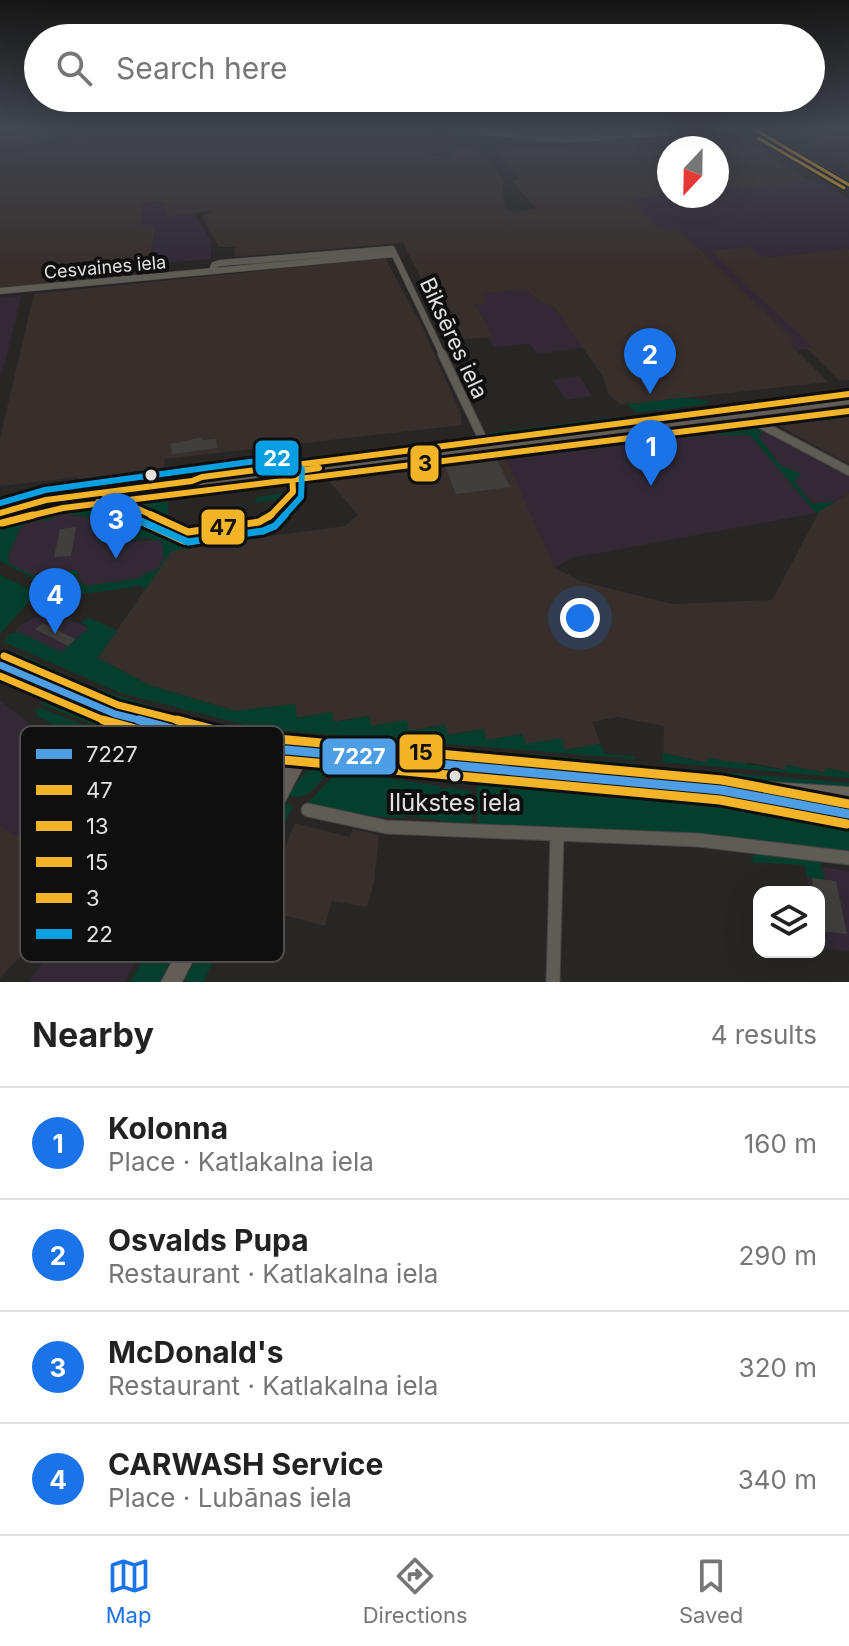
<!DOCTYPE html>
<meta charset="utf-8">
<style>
:root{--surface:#fff;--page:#f2f2f2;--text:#222;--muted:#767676;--line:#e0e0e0;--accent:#1a73e8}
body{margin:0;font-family:Inter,sans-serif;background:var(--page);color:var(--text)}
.controls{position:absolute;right:24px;bottom:24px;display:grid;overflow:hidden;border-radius:16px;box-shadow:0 8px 32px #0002}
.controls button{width:72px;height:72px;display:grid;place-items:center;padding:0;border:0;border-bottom:2px solid var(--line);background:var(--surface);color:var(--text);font:40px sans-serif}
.compass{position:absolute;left:657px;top:136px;width:72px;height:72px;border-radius:50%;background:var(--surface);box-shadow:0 8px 32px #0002;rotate:202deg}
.you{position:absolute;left:580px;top:618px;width:28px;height:28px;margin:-20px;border:6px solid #fff;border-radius:50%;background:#1a73e8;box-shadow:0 0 0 12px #1a73e833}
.badge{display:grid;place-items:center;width:52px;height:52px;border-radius:50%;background:var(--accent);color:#fff;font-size:26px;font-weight:700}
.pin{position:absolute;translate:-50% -66px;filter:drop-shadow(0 2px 4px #0008)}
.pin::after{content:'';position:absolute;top:42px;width:28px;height:24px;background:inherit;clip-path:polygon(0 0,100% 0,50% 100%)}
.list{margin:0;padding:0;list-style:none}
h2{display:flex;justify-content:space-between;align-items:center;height:104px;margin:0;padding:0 32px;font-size:34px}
h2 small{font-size:26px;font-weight:400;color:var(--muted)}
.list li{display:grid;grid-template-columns:52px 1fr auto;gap:24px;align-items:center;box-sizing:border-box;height:112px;padding:0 32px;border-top:2px solid var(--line)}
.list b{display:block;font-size:30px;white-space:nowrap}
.list p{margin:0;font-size:26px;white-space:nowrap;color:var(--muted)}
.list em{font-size:26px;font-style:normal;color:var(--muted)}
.icon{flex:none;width:44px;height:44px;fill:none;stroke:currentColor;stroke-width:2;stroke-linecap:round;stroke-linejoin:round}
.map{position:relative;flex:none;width:849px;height:982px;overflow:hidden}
.search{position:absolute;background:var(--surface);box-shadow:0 8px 32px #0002;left:24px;right:24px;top:24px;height:88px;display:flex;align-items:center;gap:20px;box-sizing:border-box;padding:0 28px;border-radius:44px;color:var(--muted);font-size:30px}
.sheet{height:552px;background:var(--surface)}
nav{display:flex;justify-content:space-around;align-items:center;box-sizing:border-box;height:112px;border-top:2px solid var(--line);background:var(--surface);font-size:22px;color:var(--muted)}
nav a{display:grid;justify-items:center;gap:4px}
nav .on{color:var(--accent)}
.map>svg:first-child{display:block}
.commercial{fill:#322935}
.built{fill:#372f2c}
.green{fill:#053e2c}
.building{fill:#413f3e}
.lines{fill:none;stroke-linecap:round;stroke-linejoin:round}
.street-far3-casing{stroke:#454444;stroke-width:6}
.street-far2-casing{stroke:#454444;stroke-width:7}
.street-far1-casing{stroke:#454444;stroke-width:10}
.street-casing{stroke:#454444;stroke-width:15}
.secondary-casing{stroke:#454444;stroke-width:2}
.primary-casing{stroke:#454444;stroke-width:2}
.highway-casing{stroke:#454444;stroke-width:2}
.street-far3{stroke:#5f5b55;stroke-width:5}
.street-far2{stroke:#5f5b55;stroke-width:6}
.street-far1{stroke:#5f5b55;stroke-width:8}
.street{stroke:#5f5b55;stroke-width:13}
.secondary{fill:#625d56;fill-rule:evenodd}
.primary{fill:#605c54;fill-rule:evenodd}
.highway{fill:#676259;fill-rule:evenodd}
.bus-1-far1-casing{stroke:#100f0f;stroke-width:13}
.bus-1-casing{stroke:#100f0f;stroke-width:15}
.bus-2-far2-casing{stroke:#100f0f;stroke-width:6}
.bus-2-far1-casing{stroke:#100f0f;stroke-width:12}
.bus-2-casing{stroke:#100f0f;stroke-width:13}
.bus-3-far1-casing{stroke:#100f0f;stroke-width:13}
.bus-3-casing{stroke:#100f0f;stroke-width:15}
.bus-4-far1-casing{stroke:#100f0f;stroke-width:13}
.bus-4-casing{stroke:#100f0f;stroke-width:15}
.bus-5-far2-casing{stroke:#100f0f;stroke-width:6}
.bus-5-far1-casing{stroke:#100f0f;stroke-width:12}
.bus-5-casing{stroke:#100f0f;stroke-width:13}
.bus-6-far1-casing{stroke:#100f0f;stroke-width:12}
.bus-6-casing{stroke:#100f0f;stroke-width:13}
.bus-1-far1{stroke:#4d9ee5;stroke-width:7}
.bus-1{stroke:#4d9ee5;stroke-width:9}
.bus-2-far2{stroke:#f4b427;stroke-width:3}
.bus-2-far1{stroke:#f4b427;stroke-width:6}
.bus-2{stroke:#f4b427;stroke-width:7}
.bus-3-far1{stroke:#f4b427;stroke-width:7}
.bus-3{stroke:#f4b427;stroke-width:9}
.bus-4-far1{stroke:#f4b427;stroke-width:7}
.bus-4{stroke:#f4b427;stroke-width:9}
.bus-5-far2{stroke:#f4b427;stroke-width:3}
.bus-5-far1{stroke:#f4b427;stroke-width:6}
.bus-5{stroke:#f4b427;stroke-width:7}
.bus-6-far1{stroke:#06a0e2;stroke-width:6}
.bus-6{stroke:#06a0e2;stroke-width:7}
.bus-dot{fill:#e3e1e0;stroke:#100f0f;stroke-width:3}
.labels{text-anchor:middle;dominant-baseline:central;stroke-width:8;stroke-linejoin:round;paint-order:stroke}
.far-street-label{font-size:18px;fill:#e3e1e0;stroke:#100f0f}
.street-label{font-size:22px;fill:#e3e1e0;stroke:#100f0f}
.near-bus-label{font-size:24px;fill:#e3e1e0;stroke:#100f0f}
.key{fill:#100f0f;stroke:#4f4e4e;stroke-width:2}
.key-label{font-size:22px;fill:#e3e1e0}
.line-badge{stroke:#100f0f;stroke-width:3}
.badge-label{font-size:22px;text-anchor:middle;font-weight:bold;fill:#fff}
.pale-badge-label{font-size:22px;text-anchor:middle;font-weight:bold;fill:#111}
</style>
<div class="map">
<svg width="849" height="982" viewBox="0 0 849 982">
<rect width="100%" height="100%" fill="#282625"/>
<!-- commercial -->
<path class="commercial" d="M821,180L849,199V249L762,258L814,347L807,349L796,350L790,344L794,340L679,229L660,230L629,201L654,198L652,194L669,193V196H717V189Z
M142,204H166L174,215L193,213L211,241V259L149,264L155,229L140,226Z
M527,289L535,299L554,307L583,348L537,354L530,344L494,347L487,337H492L475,304L483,294Z
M21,296L13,331L0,378V297Z
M579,376L592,396L566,400L553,380Z
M749,423L849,476V493L816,513L571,558L555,568L505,462L504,455Z
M67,511L73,517L93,515L100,518L99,543L158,540L164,545V559L157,570L143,574L142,578L87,586L78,581L79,573L64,574L56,582L45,579L49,577L38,572L34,576L10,564L7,554L17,531L26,521L44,519L47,522L57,513Z
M50,611L89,628L61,652L14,632L22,624Z
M0,701L27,722L167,801L180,827L187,874L124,982H29L86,898L89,879L0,826Z
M805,865L849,871V951L820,948L819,892H810Z"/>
<!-- built -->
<path class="built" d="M0,129H85L0,155Z
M124,129H399L425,132L461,143L447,145L446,152L430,154L431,157L452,156L456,147L466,145L482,153L481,156H486L505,182L502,184L505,208L510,212L537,209L521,192L513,181L519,179L495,150L722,135L733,142L745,141L809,181L717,189V148H669V193L630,201L660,230L679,229L794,340L791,345L828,382L621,405L608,394L604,378L554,307L535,299L527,289L484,294L485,303L475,305L493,337L452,340L403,243L235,257L234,247H219L202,216L214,211L173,215L165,214L166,204L156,202L142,204L141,226L155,228L147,275L0,289V157L92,131L112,135Z
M551,129H690L561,137H550Z
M789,129H849V167L830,156L832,154Z
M749,247L762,258L849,249V380L840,381L806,348L813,347L710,251Z
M385,258L422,326L460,412L462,425L165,459L164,471L79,481L78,477L0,486V438L34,294Z
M849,412V464L772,422Z
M504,455L555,568L583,582L672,604L772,600L818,514L816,513L849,493V773L826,768V773L787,765V770L747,762V766L708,758V763L663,753L664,726L618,717L592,722L601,744L565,750L560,739L525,745L521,734L486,740L483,729L447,735L444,725L409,731L371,726L369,716L333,722L332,712L296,718L295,704L235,711L149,685L98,658L172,550L345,526L358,515L326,478Z
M295,823L350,837L353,829L379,835L374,882L367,907L332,901L325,926L250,906L271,863L278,864Z
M0,826L90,879L0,978Z"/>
<!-- green -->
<path class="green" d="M826,393L819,397L649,418L642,416Z
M681,398L706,400L709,404L636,413L625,402L629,404Z
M625,416L618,422L501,437L488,433Z
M749,423L765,431L758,436L780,465L801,474L794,481L812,504L837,501L816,513L750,435H719L707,428Z
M286,492L280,499L163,516L140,504L184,496V499L168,501V515L256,503V498Z
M113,506L191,539L199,543V547L172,551L145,590L140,586L75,595L56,589V582L73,570L78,571V581L87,586L141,578L143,574L157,570L164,559L162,542L147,538L99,543L100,518L67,514Z
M57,513L47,522L44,519C20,521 22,525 13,545C9,553 7,555 10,564L34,576L48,571L51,573L49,577L38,581L0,561V523Z
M0,575L37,593L0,634Z
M89,618L117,630L98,658L149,685L235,711L295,704L297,718L332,712L334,722L369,716L371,726L407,720L409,731L445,725L448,735L483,729L487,740L522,734L526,744L561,738L565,750L601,744L605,754L635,756L634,759L262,729L120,693L4,642L9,634L19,632L61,652L89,628L81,622Z
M5,647L90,686L156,708L155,712L133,710L91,695Z
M48,701L153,741L236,760L229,777L40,704Z
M41,708L222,780L170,788L37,716L36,710Z
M256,732L632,763L647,766V772L477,760L352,741L252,739Z
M663,753L707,763L708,758L786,770V765L825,773L826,768L849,773V778L662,762Z
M333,766C319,782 310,802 287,796L305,772Z
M662,767L849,783V791L675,776Z
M338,771L440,786V789L449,787L472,791V825L404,815L402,818L343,814L311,804L309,802Z
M511,781L728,800L849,820V853L696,834L477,826V783Z
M284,801L293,807L264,863L255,854Z
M209,835L223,841L225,852L160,982H130L194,873Z
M755,853L820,861L825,880L807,877L804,865L751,862Z
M212,935L224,940L203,982H186L185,977Z"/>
<!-- building -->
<path class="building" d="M202,437V440L216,439L217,448L172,454L171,444Z
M497,460L510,487L456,494L445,466Z
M76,527L71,556L54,557L60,529Z
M43,623L67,635L76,639L68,646L35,629Z
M812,878L836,881L847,934L821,931L819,892H814Z"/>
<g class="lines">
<defs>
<path id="street-far3" d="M451,129L563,140L729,129"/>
<path id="street-far2" d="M212,271L214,265L220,263L392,249L443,356
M0,291L394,254"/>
<path id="street-far1" d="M442,354L487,448
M741,414L849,471"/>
<path id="street" d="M308,810L386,827L698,840L849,858
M553,982L557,836"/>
<path id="secondary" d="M751,129H758L849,182V187Z
M849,398V404L372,465L61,502L0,517V509L18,505L0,507V499L34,495L38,496L40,499L61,494L372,459Z
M280,743L286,745L288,750L247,839L297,747L303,745L309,747L311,752L259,851L242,866L182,982H161L227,859L229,838L274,745Z"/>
<path id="primary" d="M0,658L119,708L232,737L721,781L728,784L731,790L728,796L721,799L232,753L109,719L0,672Z"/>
<path id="highway" d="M721,780L761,788L770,782L849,787V824L713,797L710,790L713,783Z"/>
</defs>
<!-- street-far3 casing -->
<use href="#street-far3" class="street-far3-casing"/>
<!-- street-far2 casing -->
<use href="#street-far2" class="street-far2-casing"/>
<!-- street-far1 casing -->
<use href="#street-far1" class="street-far1-casing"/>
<!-- street casing -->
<use href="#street" class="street-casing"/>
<!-- secondary casing -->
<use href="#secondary" class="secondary-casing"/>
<!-- primary casing -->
<use href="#primary" class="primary-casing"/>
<!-- highway casing -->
<use href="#highway" class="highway-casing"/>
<!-- street-far3 -->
<use href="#street-far3" class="street-far3"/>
<!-- street-far2 -->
<use href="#street-far2" class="street-far2"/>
<!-- street-far1 -->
<use href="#street-far1" class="street-far1"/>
<!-- street -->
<use href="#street" class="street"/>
<!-- secondary -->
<use href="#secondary" class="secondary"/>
<!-- primary -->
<use href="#primary" class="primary"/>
<!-- highway -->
<use href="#highway" class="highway"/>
<defs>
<path id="bus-1-far1" d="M0,665L115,714L147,722"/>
<path id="bus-1" d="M139,720L232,745L721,790L849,814"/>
<path id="bus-2-far2" d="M754,129L849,185"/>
<path id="bus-2-far1" d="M102,493L156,517
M0,513L46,500L192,481L202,477L849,394
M269,517L293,492L292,472L319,468"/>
<path id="bus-2" d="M151,515L188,532L259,522L271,515"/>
<path id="bus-3-far1" d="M0,676L108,722"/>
<path id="bus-3" d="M103,720L230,755L720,800L847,824"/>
<path id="bus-4-far1" d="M4,656L118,705L185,722"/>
<path id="bus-4" d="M177,720L234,735L722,780L849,804"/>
<path id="bus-5-far2" d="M758,138L844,188"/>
<path id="bus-5-far1" d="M98,502L132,517
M25,517L63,508L849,411"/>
<path id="bus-5" d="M127,515L184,541
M2,523L33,515"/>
<path id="bus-6-far1" d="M0,503L45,490L278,458L297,463L302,470L301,497L283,517
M99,503L132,517"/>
<path id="bus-6" d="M127,515L188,542L263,531L275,526L285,515"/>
</defs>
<!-- bus-1-far1 casing -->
<use href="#bus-1-far1" class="bus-1-far1-casing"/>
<!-- bus-1 casing -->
<use href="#bus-1" class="bus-1-casing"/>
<!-- bus-2-far2 casing -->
<use href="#bus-2-far2" class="bus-2-far2-casing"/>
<!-- bus-2-far1 casing -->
<use href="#bus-2-far1" class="bus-2-far1-casing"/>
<!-- bus-2 casing -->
<use href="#bus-2" class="bus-2-casing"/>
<!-- bus-3-far1 casing -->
<use href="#bus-3-far1" class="bus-3-far1-casing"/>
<!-- bus-3 casing -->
<use href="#bus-3" class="bus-3-casing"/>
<!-- bus-4-far1 casing -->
<use href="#bus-4-far1" class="bus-4-far1-casing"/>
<!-- bus-4 casing -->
<use href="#bus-4" class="bus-4-casing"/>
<!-- bus-5-far2 casing -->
<use href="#bus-5-far2" class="bus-5-far2-casing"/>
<!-- bus-5-far1 casing -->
<use href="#bus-5-far1" class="bus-5-far1-casing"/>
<!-- bus-5 casing -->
<use href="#bus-5" class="bus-5-casing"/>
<!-- bus-6-far1 casing -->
<use href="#bus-6-far1" class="bus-6-far1-casing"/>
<!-- bus-6 casing -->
<use href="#bus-6" class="bus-6-casing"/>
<!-- bus-1-far1 -->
<use href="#bus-1-far1" class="bus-1-far1"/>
<!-- bus-1 -->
<use href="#bus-1" class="bus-1"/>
<!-- bus-2-far2 -->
<use href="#bus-2-far2" class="bus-2-far2"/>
<!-- bus-2-far1 -->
<use href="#bus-2-far1" class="bus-2-far1"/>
<!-- bus-2 -->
<use href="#bus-2" class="bus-2"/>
<!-- bus-3-far1 -->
<use href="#bus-3-far1" class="bus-3-far1"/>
<!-- bus-3 -->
<use href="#bus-3" class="bus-3"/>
<!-- bus-4-far1 -->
<use href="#bus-4-far1" class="bus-4-far1"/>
<!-- bus-4 -->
<use href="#bus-4" class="bus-4"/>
<!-- bus-5-far2 -->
<use href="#bus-5-far2" class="bus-5-far2"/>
<!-- bus-5-far1 -->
<use href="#bus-5-far1" class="bus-5-far1"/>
<!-- bus-5 -->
<use href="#bus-5" class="bus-5"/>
<!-- bus-6-far1 -->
<use href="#bus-6-far1" class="bus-6-far1"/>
<!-- bus-6 -->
<use href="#bus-6" class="bus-6"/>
</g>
<!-- sky -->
<linearGradient id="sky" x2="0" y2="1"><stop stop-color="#161514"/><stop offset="0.48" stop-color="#424751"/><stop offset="1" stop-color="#424751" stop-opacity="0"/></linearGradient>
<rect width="849" height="266" fill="url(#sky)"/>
<!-- markers -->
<g class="bus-dot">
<circle cx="151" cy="475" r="7"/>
<circle cx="455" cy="776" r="7"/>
</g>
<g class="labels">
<!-- far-street labels -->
<g class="far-street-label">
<text transform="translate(105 267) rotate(-5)">Cesvaines iela</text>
</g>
<!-- street labels -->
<g class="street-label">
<text transform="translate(454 338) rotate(65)">Biksēres iela</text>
</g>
<!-- near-bus labels -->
<g class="near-bus-label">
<text x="455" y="802">Ilūkstes iela</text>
</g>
</g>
<!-- legend -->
<rect x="20" y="726" width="264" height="236" rx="12" class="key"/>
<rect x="36" y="749" width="36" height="10" fill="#4d9ee5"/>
<rect x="36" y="785" width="36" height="10" fill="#f4b427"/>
<rect x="36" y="821" width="36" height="10" fill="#f4b427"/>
<rect x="36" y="857" width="36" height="10" fill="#f4b427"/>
<rect x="36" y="893" width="36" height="10" fill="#f4b427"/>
<rect x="36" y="929" width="36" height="10" fill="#06a0e2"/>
<g class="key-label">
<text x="86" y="762">7227</text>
<text x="86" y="798">47</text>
<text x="86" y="834">13</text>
<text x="86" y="870">15</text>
<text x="86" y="906">3</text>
<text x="86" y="942">22</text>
</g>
<g class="line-badge">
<rect x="254" y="439" width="46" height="38" rx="8" fill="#06a0e2"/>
<rect x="409" y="444" width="31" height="39" rx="8" fill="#f4b427"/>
<rect x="200" y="508" width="46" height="38" rx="8" fill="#f4b427"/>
<rect x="398" y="733" width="46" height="38" rx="8" fill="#f4b427"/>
<rect x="321" y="737" width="76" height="39" rx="8" fill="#4d9ee5"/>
</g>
<g class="badge-label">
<text x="277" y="466">22</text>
<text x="359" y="764">7227</text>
</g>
<g class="pale-badge-label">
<text x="425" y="471">3</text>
<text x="223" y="535">47</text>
<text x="421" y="760">15</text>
</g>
</svg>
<div class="controls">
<button><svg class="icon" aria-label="layers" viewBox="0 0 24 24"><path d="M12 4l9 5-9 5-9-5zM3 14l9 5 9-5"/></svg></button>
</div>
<svg class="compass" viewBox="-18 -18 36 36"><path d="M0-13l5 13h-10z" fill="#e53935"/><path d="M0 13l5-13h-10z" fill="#767676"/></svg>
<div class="you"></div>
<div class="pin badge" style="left:651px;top:486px">1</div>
<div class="pin badge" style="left:650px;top:394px">2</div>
<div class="pin badge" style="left:116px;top:559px">3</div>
<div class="pin badge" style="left:55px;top:634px">4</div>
<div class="search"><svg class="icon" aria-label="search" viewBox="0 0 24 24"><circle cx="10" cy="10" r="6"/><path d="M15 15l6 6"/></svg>Search here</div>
</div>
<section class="sheet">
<h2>Nearby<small>4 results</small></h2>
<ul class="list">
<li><span class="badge">1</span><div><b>Kolonna</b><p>Place · Katlakalna iela</p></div><em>160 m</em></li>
<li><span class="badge">2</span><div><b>Osvalds Pupa</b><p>Restaurant · Katlakalna iela</p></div><em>290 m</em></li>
<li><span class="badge">3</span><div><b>McDonald's</b><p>Restaurant · Katlakalna iela</p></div><em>320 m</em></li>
<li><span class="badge">4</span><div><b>CARWASH Service</b><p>Place · Lubānas iela</p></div><em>340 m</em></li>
</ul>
</section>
<nav>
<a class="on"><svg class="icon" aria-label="map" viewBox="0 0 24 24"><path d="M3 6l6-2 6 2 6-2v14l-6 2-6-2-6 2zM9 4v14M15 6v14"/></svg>Map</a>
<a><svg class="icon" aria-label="directions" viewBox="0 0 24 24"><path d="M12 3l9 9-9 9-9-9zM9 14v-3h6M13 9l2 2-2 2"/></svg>Directions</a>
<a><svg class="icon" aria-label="saved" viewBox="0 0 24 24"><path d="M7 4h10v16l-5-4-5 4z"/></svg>Saved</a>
</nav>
